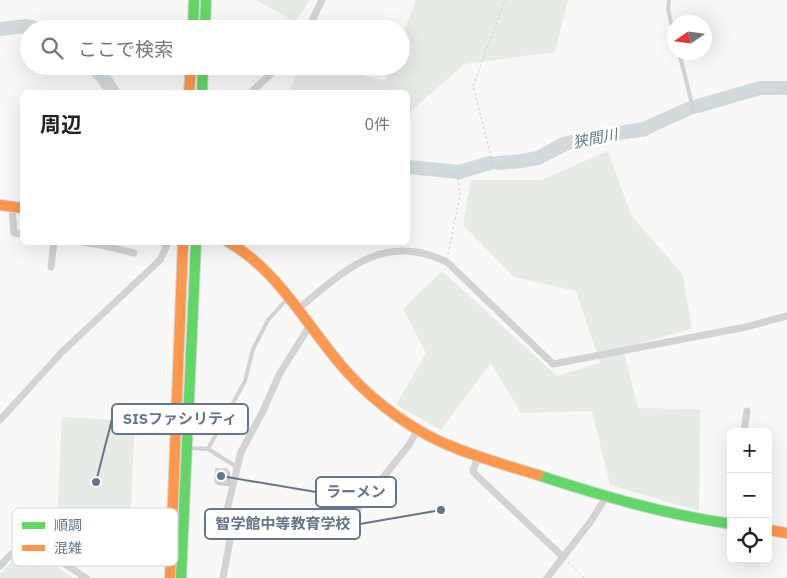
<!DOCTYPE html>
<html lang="ja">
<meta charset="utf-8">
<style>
:root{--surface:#fff;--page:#f6f6f6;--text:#222;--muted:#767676;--line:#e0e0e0}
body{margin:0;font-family:"IBM Plex Sans","Noto Sans JP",sans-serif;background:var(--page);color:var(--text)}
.controls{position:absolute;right:15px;bottom:15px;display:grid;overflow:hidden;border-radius:8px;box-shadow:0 5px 20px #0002}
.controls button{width:45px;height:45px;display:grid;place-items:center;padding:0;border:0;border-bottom:1px solid var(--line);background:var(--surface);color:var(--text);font:25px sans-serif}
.compass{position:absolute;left:667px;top:15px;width:45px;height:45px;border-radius:50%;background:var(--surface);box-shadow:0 5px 20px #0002;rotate:257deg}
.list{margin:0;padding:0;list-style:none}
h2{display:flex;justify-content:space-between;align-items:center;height:65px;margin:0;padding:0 20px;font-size:21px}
h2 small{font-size:16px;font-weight:400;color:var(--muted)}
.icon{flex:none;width:28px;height:28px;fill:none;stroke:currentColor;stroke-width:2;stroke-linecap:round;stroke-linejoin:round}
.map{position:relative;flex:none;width:787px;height:578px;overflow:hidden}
.search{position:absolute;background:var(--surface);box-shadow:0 5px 20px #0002;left:20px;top:20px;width:390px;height:55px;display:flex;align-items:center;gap:12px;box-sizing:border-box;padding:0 18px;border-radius:28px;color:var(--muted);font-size:19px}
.panel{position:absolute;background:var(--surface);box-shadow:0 5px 20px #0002;left:20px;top:90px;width:390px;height:155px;border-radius:8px}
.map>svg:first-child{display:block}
.green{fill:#e7ebe5}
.shadow{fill:#0003}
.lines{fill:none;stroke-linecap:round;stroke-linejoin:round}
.river{stroke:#d2dade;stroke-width:14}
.building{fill:#d4d5d7}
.fast-casing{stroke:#d3d5d6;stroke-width:12}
.slow-casing{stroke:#d3d5d6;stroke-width:12}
.path{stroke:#cecfd1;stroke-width:1;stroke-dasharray:2.5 2.5;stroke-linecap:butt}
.lane{stroke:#d2d3d3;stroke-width:4}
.street{stroke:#d2d3d3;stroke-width:7}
.fast{stroke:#63d668;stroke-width:10}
.slow{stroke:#ff974d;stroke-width:10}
.labels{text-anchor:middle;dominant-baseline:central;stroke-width:5;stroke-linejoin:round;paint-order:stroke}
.water-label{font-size:15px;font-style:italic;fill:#617885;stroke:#fff}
.key{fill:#fff;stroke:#d1d6dc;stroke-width:1}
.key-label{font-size:14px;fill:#65768a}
.leader{fill:none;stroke:#65768a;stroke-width:2}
.callout-dot{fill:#65768a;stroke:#fff;stroke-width:2}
.callout{fill:#fff;stroke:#65768a;stroke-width:2}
.callout-label{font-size:15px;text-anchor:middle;font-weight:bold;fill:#65768a}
</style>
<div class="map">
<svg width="787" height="578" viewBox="0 0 787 578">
<rect width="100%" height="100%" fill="#f8f8f7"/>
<!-- green -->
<path class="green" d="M256,0H310L295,22Z
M416,0H568L555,52L465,64L412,110L408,126V92H290L299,66H324L385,81L391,66H401V38Z
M608,151L631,215L683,275L692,329L623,348L638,408L700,409L699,511L610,485L592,411L521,413L491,363L441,430L396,405L426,353L403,309L442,271L557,376L600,363L576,291L514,277L463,225L471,180H541Z
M62,417L135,421L129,547L56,544Z
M38,553L73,578H0V574L14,559Z"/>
<!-- shadow -->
<path class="shadow" d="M228,470L230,472V486L218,485L215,483Z"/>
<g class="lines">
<!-- river -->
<path class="river" d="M0,29L26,26L41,29
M92,66L103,77L113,92
M698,106L760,88H787
M498,163L522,161L538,158L564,144L592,137L644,129L690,108
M408,167L459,172L490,163"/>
</g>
<!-- building -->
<path class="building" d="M215,468H228V484L214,483Z"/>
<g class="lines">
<defs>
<path id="fast" d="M193,29L194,0
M205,29L206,0
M202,92L203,66
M538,475C602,496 664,514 731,524
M181,578L196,242"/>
<path id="slow" d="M189,92L191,66
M0,205L22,208
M228,242C280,271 308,329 347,372C377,405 417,434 458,449C484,459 511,467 538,475
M768,530L787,533
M170,578L183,242"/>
</defs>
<!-- fast casing -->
<use href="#fast" class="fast-casing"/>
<!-- slow casing -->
<use href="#slow" class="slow-casing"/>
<!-- path -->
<path class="path" d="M700,110L759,94L787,92
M494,168L473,86L505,0
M408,172L458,176L494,168L542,163L581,144L646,136L662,125L690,114
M448,254L460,195L458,177
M568,562L584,578"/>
<!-- lane -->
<path class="lane" d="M669,0L668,9L674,34
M679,52L694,112
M189,448L208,449L237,467
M208,449L245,381L253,349L268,320L288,298"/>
<!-- street -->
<path class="street" d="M308,29L322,0
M251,92L280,66
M12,206L14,233L22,234
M81,242L101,245
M102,242L101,245L134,253
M51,267L54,242
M298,309C344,271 383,231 447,262L553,364L746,327L787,316
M0,420L62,352L160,260L167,245L163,242
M744,432L747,411
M479,456L473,470L474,473L562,556
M356,511L409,445L418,429
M729,524L731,512
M0,566C9,556 20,542 35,544L86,578
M223,578L230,540L225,518L241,452L262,413L280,373L310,325
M547,578L591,521L606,497"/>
<!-- fast -->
<use href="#fast" class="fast"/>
<!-- slow -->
<use href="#slow" class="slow"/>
</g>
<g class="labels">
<!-- water labels -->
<g class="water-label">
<text transform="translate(595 138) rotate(-11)">狭間川</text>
</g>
</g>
<!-- legend -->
<rect x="12" y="508" width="166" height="58" rx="8" class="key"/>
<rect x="22" y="522" width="23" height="7" fill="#63d668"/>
<rect x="22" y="545" width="23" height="6" fill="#ff974d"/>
<g class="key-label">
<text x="54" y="530">順調</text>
<text x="54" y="553">混雑</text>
</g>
<!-- callouts -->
<path class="leader" d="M96 482L112 419M221 476L316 492M441 510L360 524"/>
<g class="callout-dot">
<circle cx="96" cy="482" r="5"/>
<circle cx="221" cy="476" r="5"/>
<circle cx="441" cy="510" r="5"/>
</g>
<g class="callout">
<rect x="112" y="404" width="136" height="30" rx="5"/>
<rect x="316" y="477" width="80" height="30" rx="5"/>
<rect x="205" y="509" width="155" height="30" rx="5"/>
</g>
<g class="callout-label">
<text x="180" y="424">SISファシリティ</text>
<text x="356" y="497">ラーメン</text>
<text x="283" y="529">智学館中等教育学校</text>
</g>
</svg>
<div class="controls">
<button>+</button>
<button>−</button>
<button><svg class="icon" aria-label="locate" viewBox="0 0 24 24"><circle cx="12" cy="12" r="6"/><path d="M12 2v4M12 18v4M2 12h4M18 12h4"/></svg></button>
</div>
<svg class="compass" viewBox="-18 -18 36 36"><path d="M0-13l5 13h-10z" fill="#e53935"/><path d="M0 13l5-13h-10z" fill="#767676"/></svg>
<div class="search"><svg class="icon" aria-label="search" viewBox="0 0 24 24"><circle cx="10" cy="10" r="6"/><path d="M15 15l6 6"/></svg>ここで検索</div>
<section class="panel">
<h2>周辺<small>0件</small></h2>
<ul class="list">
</ul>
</section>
</div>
